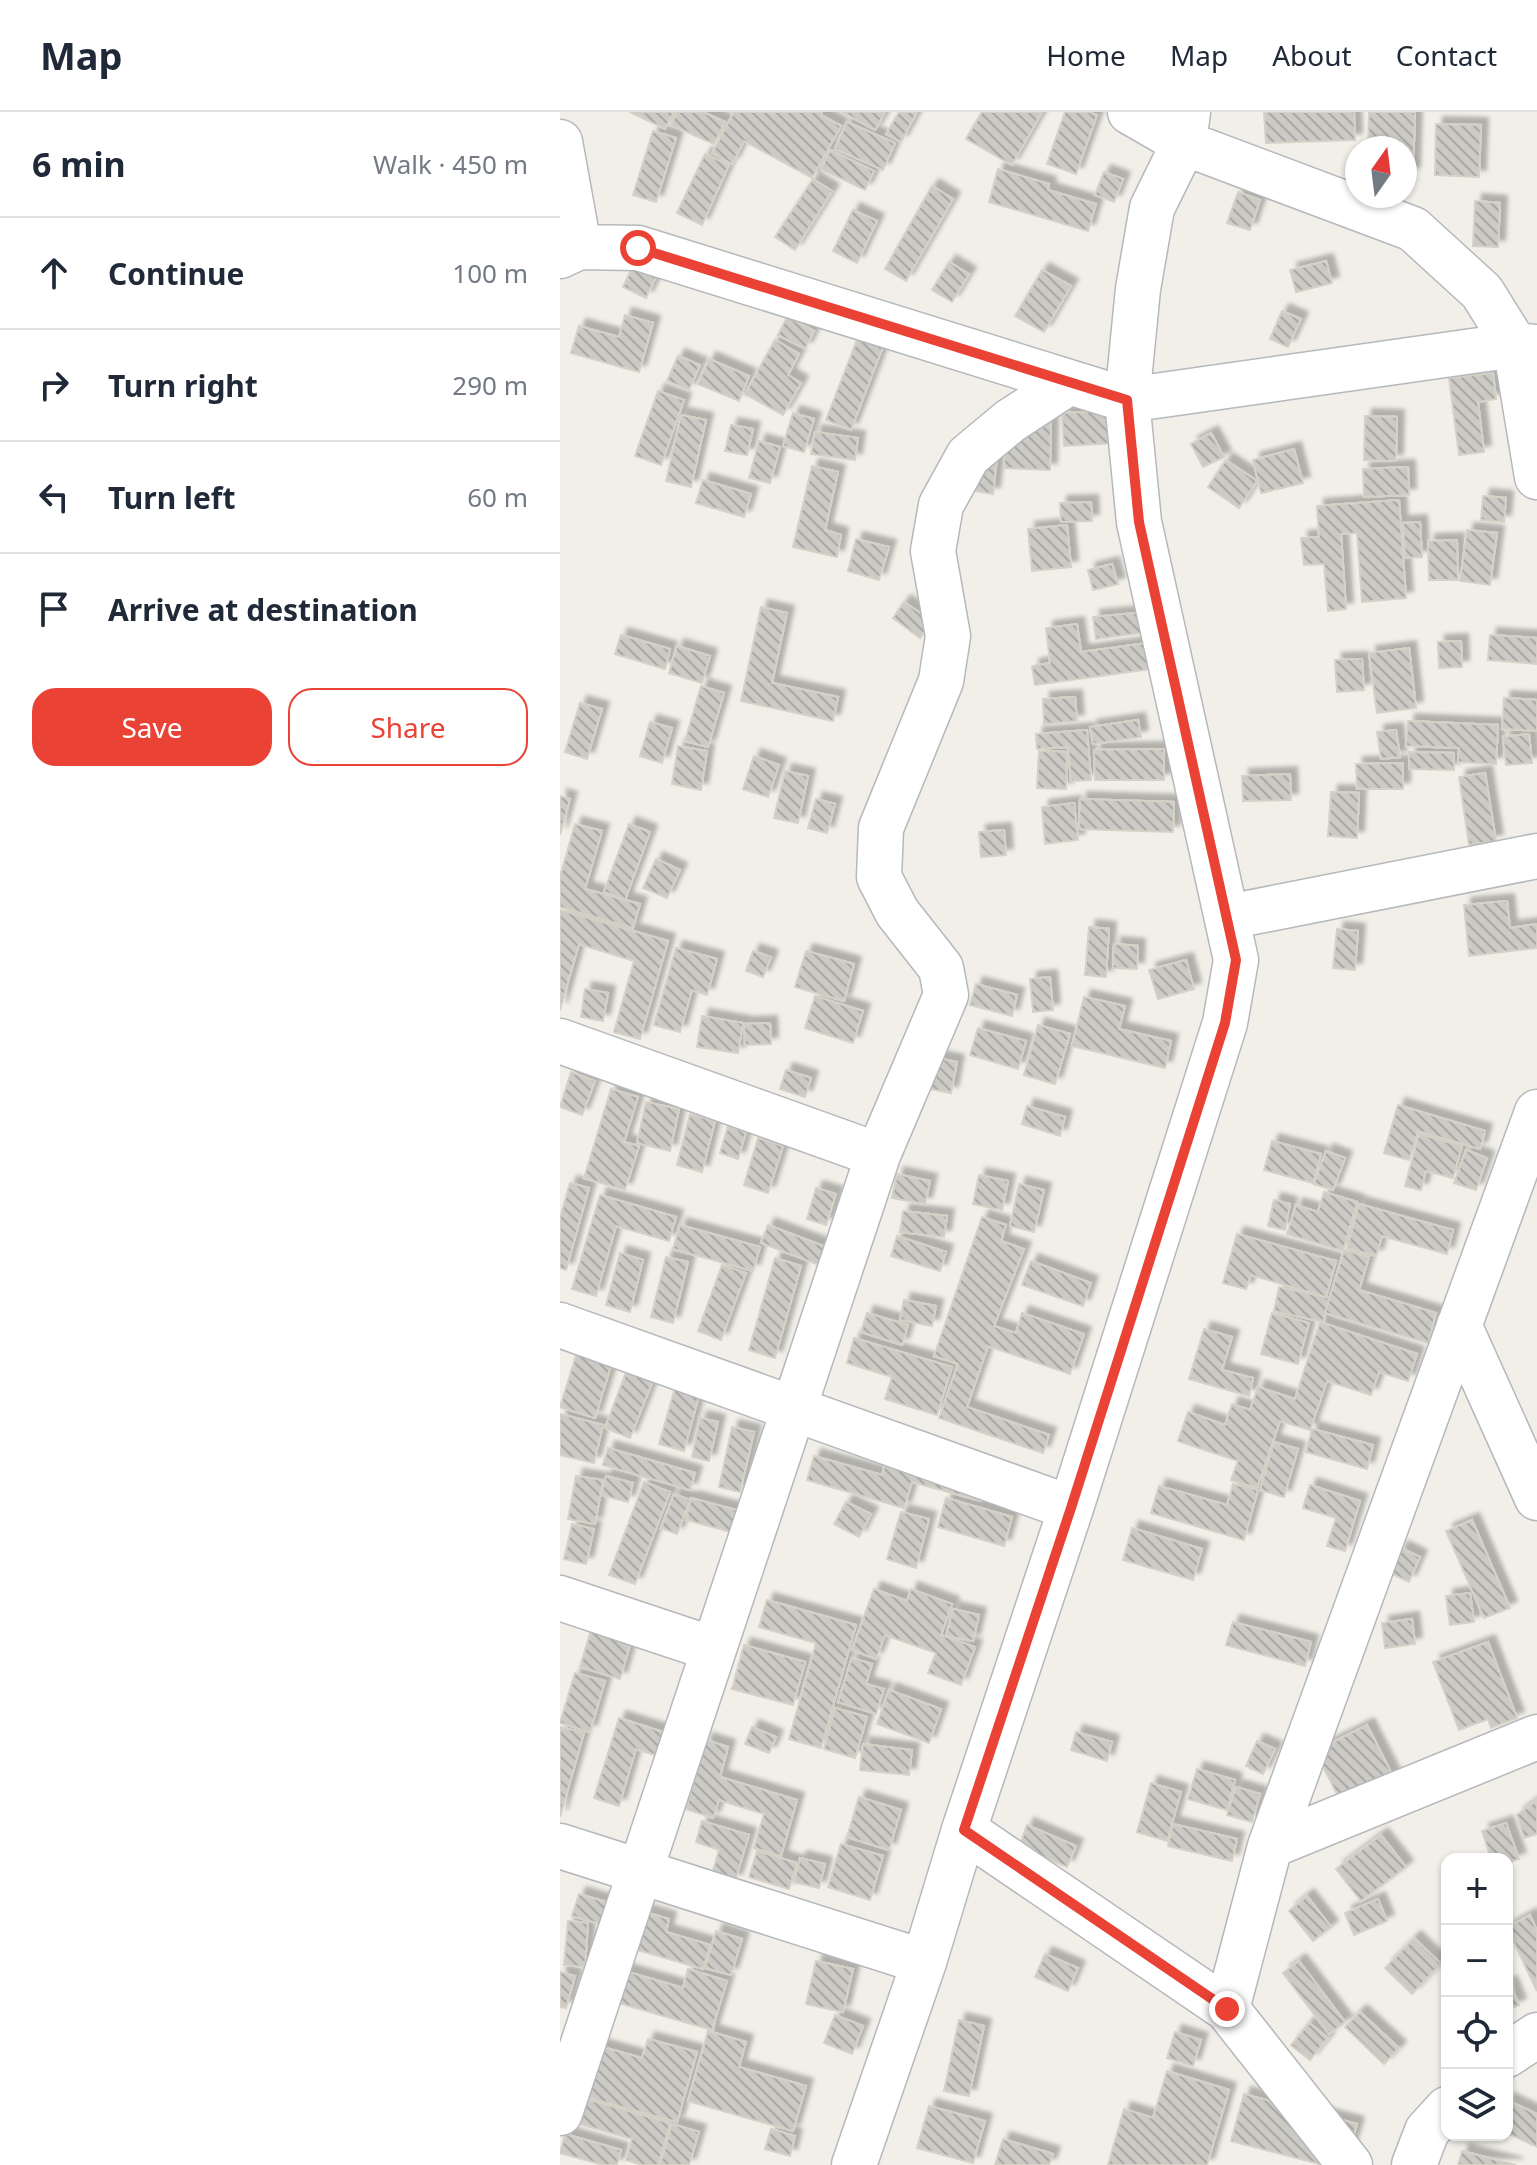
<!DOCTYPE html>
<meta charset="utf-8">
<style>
:root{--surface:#fff;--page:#f2f2f3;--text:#1f2937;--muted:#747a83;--line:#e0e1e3;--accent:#ea4335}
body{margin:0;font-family:"Noto Sans",sans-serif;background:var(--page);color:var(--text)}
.controls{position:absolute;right:24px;bottom:24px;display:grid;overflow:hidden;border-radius:16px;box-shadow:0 2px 6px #0004}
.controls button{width:72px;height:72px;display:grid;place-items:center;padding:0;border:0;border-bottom:2px solid var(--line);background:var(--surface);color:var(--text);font:40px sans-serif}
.compass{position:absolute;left:785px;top:24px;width:72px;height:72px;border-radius:50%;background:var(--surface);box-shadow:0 2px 6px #0004;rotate:14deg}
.stop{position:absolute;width:24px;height:24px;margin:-18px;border:6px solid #ea4335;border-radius:50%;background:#fff}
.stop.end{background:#ea4335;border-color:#fff;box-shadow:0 2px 8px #0008}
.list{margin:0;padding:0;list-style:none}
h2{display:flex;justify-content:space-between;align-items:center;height:104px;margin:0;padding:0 32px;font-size:34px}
h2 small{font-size:26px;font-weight:400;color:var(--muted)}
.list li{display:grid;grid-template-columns:52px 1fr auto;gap:24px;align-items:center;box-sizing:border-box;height:112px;padding:0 32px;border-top:2px solid var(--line)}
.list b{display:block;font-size:30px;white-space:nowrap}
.list em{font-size:26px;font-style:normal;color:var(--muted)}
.actions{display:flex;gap:16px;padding:24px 32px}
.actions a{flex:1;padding:18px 0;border:2px solid var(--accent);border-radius:24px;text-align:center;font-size:28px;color:var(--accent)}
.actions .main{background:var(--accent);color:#fff}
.icon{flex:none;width:44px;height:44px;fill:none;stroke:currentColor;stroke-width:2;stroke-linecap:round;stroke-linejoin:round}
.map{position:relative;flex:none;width:977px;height:2053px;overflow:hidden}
header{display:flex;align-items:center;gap:48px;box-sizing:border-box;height:112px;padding:0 40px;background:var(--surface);border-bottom:2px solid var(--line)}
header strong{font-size:38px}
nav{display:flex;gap:44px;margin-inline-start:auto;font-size:28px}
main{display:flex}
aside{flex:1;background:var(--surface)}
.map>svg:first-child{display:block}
.building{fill:url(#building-back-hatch);stroke:#d6d1c6;stroke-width:2;filter:url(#shadow)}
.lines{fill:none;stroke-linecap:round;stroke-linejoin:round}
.minor-casing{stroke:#b5b8bc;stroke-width:47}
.minor{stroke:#fff;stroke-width:44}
.route{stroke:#ea4335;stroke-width:10}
</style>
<header>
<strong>Map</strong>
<nav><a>Home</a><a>Map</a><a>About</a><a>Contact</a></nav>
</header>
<main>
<aside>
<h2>6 min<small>Walk · 450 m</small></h2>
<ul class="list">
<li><svg class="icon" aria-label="ahead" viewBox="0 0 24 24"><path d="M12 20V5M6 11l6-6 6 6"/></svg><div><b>Continue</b></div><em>100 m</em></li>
<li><svg class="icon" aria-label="right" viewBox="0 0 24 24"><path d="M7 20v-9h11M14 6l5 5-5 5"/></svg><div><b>Turn right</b></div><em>290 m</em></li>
<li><svg class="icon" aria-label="left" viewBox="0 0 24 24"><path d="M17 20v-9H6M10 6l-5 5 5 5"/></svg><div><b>Turn left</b></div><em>60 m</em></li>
<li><svg class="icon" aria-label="arrive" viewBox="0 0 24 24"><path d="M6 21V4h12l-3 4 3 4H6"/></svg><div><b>Arrive at destination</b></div></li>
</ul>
<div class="actions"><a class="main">Save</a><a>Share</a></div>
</aside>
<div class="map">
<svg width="977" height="2053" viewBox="0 0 977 2053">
<defs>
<pattern id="building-back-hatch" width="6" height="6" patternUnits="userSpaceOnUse" patternTransform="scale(2)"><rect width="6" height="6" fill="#cccac5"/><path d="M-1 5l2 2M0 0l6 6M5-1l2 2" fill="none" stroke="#a9a8a4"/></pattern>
<filter id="shadow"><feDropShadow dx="7" dy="-7" stdDeviation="2" flood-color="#0004"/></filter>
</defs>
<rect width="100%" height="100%" fill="#f1efe8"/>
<!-- building -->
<path class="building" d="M70,0H114L105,17Z
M117,0H143L165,10L154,32L111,13Z
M174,0H208L213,2L214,0H262L261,3L281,14L252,66L184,29L172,52L152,41Z
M282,0H325L315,18Z
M339,0H357L341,30L326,22Z
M422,0H482L452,53L406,27Z
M505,0H529L537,3L516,62L487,52Z
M704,0H794L795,28L706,31Z
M809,0H855L853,62L845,61V36H808Z
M287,10L335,31L323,58L275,37Z
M876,12L921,13L919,65L875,63Z
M93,19L116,26L96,90L73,83Z
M270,38L314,59L305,78L261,57Z
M145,42L169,53L142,113L117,101Z
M438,57L489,72L488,78L536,92L528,119L429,90Z
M544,60L563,67L554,90L535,83Z
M253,67L272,79L235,138L215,125Z
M372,74L393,87L346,169L325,157Z
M678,80L700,88L690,118L667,111Z
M915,89L940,91L938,135L913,134Z
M293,98L317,109L297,151L273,139Z
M77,145L100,156L86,186L63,175Z
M766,149L772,171L736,180L730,158Z
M389,150L409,162L392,190L372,178Z
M482,158L511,174L484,220L455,204Z
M722,199L741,207L728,235L710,227Z
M65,203L93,211L79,260L11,241L19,214L59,225Z
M227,205L254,219L245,237L218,223Z
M302,215L327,224L291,318L266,308Z
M215,228L239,242L228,263L241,271L223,303L185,282Z
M118,244L140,253L129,278L107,269Z
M149,247L189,264L179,289L138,272Z
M933,261L936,287L918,290L924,340L899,343L889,266Z
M98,279L124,288L101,353L75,344Z
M554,299L556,331L504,334L502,301Z
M233,301L254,307L244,340L223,334Z
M446,302L491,303L490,358L444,356Z
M121,303L146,308L131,375L106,369Z
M805,304L837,305L836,349L804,348Z
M171,313L193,317L187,343L165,339Z
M255,320L298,326L295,348L251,342Z
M651,321L664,345L643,355L631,332Z
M199,329L220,335L210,371L189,366Z
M420,335L438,337L433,382L415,379Z
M734,337L743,371L701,381L693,348Z
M666,348L697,369L679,396L648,375Z
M252,354L278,360L265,418L281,423L277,445L233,435Z
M848,355L849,383L804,385L803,357Z
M143,368L191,382L184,405L136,391Z
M923,384L946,386L944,410L921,408Z
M839,388L846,486L802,490L797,421L781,422L786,497L768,499L764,452L744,453L741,426L759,425L757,394Z
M531,390L532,409L501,410L500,391Z
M860,410L862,445L845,446L843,411Z
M507,413L511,455L472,459L468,417Z
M907,418L937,421L930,473L900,469Z
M296,427L329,435L319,468L288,459Z
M897,428L898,468H869L868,429Z
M552,452L558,472L533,478L528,458Z
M344,490L372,509L360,526L333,506Z
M201,495L227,501L212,571L278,585L273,609L181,589Z
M586,500L588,520L536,527L533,505Z
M517,512L521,540L596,530L599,556L475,573L472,554L490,551L486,516Z
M61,523L110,537L105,557L55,542Z
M930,523L977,526V552L928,548Z
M901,529L902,555L879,556L878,530Z
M117,534L150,544L142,571L109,561Z
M849,536L856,596L817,601L809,541Z
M802,547L804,578L777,580L775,548Z
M141,574L164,581L148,635L125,629Z
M515,585L517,609L484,612L483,587Z
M944,586L977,588V619L942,617Z
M20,591L42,597L27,647L5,640Z
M578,608L581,625L533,632L530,615Z
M848,609L938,613L936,652L898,650L899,636L846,634Z
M90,610L112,616L102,651L80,644Z
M527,618L531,668L511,669L508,635L477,637L476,622Z
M836,618L840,645L821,647L817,620Z
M969,622L972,651L946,653L943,625Z
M118,634L147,639L141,678L112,672Z
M604,637V668H535L534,638Z
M479,639L507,640L506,677L477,676Z
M849,640L894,641V658L849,657Z
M194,644L219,653L208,685L183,677Z
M843,651V677H797L796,652Z
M225,659L248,664L238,711L214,706Z
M925,661L936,729L909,733L899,665Z
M730,662L731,688L683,689L682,664Z
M771,680L799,681L797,726L768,724Z
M0,684L10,687L0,723Z
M256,687L275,692L267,721L248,716Z
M520,687L614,690L613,720L519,717Z
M514,691L518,728L485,732L482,695Z
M15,712L42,719L25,777L80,792L73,816L0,795V765Z
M69,712L90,720L65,788L44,780Z
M444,718L446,743L421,745L419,720Z
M96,747L120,758L107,786L83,776Z
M947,789L950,816L977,812V836L909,844L904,793Z
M0,798L108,829L80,927L54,920L74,849L19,832L0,898Z
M529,815L549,817L546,865L525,863Z
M777,817L798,819L795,858L773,856Z
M554,832L578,834L577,857L553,856Z
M116,836L157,847L147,883L132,878L120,920L94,913Z
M193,839L211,845L203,865L186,859Z
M246,839L294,852L284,889L235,875Z
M626,848L634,877L598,887L589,858Z
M490,865L493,898L473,900L470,867Z
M416,872L457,883L452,904L410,893Z
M25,877L48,881L43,909L21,905Z
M255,884L303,899L293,931L245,916Z
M524,885L565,894L559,917L611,929L605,956L512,934Z
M142,904L183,911L178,941L137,935Z
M210,911L211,932L185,933L184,912Z
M478,913L510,922L495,972L464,963Z
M418,916L466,929L458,957L410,943Z
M358,942L397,950L391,981L353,974Z
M226,958L251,966L245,985L220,977Z
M11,960L35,969L22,1003L0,995Z
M51,977L78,985L64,1030L79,1034L65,1078L24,1066Z
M86,990L119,997L110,1039L77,1031Z
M838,993L925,1019L920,1037L858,1019L849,1048L824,1041Z
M467,994L505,1005L500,1024L462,1012Z
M130,1002L155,1009L142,1060L117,1053Z
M168,1014L186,1020L178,1047L160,1041Z
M859,1022L902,1034L893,1066L866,1059L861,1078L845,1074Z
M198,1026L223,1034L208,1081L184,1073Z
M712,1029L761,1042L753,1071L704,1058Z
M906,1038L927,1046L916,1078L894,1071Z
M766,1039L785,1046L773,1078L754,1072Z
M337,1062L370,1069L365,1092L332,1086Z
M419,1063L448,1069L442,1098L413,1092Z
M10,1071L29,1076L6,1158L0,1156V1106Z
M459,1072L484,1078L474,1120L450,1114Z
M256,1076L276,1082L266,1113L247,1107Z
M764,1080L797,1090L783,1139L727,1122L736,1093L758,1100Z
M40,1083L116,1105L109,1129L56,1114L36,1184L12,1177Z
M714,1088L730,1092L725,1118L708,1114Z
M799,1092L893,1118L887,1142L822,1124L816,1144L787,1136Z
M343,1099L387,1104L384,1125L340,1120Z
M422,1105L446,1113L441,1129L464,1137L434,1214L456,1221L462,1201L524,1222L510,1262L428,1234L407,1295L489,1323L483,1341L379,1306L398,1252L374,1244Z
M120,1113L200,1135L193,1159L113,1137Z
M208,1113L274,1138L267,1156L201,1131Z
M677,1122L776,1149L766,1185L691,1163L686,1177L663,1171Z
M337,1124L386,1140L380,1159L331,1144Z
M784,1138L809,1145L799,1178L876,1201L868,1231L765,1201Z
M60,1141L83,1148L70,1200L46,1193Z
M106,1145L128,1150L113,1211L91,1205Z
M215,1146L241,1154L215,1246L189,1238Z
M471,1149L531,1171L523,1194L462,1173Z
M162,1153L186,1161L161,1228L138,1219Z
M719,1175L769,1186L763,1210L714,1199Z
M344,1188L376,1194L372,1214L340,1208Z
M307,1201L348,1213L342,1233L301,1220Z
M712,1201L749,1211L738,1252L701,1242Z
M760,1210L857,1242L848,1269L819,1260L811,1283L767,1269L750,1318L720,1309L697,1376L671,1368L678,1349L618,1329L628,1300L665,1313L672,1292L690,1298L698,1275L735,1287Z
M644,1217L672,1225L662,1258L693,1266L689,1284L629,1267Z
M294,1226L392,1255L377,1303L325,1287L332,1265L287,1251Z
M18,1237L53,1247L35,1306L0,1295Z
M70,1250L96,1261L70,1326L45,1316Z
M117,1269L141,1276L124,1339L99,1332Z
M0,1302L43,1313L34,1351L0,1343Z
M140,1306L158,1310L149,1349L132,1345Z
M172,1315L194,1320L180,1380L159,1375Z
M752,1317L813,1333L807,1357L746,1340Z
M714,1330L738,1337L724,1385L700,1378Z
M48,1336L135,1361L130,1378L43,1353Z
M328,1341L427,1370L421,1389L352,1370L344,1396L247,1368L254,1344L322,1363Z
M16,1364L43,1368L35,1412L8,1407Z
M46,1364L73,1371L68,1390L41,1383Z
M84,1370L110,1380L75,1472L49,1463Z
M673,1372L698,1378L684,1428L591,1401L599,1374L667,1393Z
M750,1373L800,1389L785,1439L767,1434L776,1406L743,1396Z
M114,1382L130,1388L117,1422L101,1416Z
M131,1386L180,1399L175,1421L126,1408Z
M386,1386L452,1405L444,1434L378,1415Z
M286,1390L311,1402L299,1425L274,1412Z
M341,1400L369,1407L356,1456L327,1447Z
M912,1408L950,1496L924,1506L886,1419Z
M12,1412L34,1417L26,1452L4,1447Z
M572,1416L642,1437L633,1468L563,1448Z
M841,1436L860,1445L849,1470L830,1461Z
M314,1477L347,1489L351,1477L392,1492L381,1523L415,1535L401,1573L368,1561L376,1541L325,1523L316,1547L292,1538Z
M910,1481L914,1510L890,1513L886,1484Z
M207,1488L296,1513L261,1636L229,1627L256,1531L199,1515Z
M393,1497L419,1503L413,1529L386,1524Z
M852,1507L855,1532L825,1536L822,1511Z
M673,1510L751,1530L745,1554L666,1533Z
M33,1511L73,1523L60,1567L20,1555Z
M928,1530L957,1606L931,1616L928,1607L899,1618L873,1550Z
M184,1533L245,1550L233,1593L172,1577Z
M292,1546L312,1552L306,1572L324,1577L316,1602L278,1590Z
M15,1561L45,1569L30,1620L0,1611Z
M329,1578L381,1597L369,1631L317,1612Z
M275,1596L307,1605L295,1646L264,1637Z
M59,1606L106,1621L98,1644L76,1637L59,1694L34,1686Z
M807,1613L835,1668L783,1694L755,1639Z
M0,1615L24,1621L0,1705Z
M192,1615L216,1625L209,1641L185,1632Z
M516,1620L552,1630L547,1649L511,1638Z
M146,1628L168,1635L160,1665L237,1688L221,1744L194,1736L204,1702L159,1688L153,1706L126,1697Z
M697,1629L715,1637L703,1662L686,1654Z
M303,1632L352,1638L349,1663L300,1658Z
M637,1657L675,1668L667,1698L628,1687Z
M591,1671L621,1680L607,1729L577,1720Z
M676,1675L700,1682L692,1710L667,1703Z
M299,1685L341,1698L329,1738L287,1725Z
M977,1688V1722L964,1726L957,1703Z
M142,1709L189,1723L175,1769L152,1762L159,1738L136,1730Z
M946,1711L959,1747L947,1751V1747H931L922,1719Z
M613,1712L677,1727L672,1749L608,1734Z
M467,1713L516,1734L507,1755L459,1735Z
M821,1723L846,1755L801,1789L776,1757Z
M281,1732L323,1744L310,1788L268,1775Z
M197,1739L237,1751L229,1777L189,1765Z
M240,1746L265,1752L259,1776L234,1770Z
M19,1782L50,1791L44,1813L12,1804Z
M747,1784L771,1815L753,1829L729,1799Z
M818,1787L827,1809L794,1823L785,1801Z
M85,1800L109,1807L106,1820L150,1833L143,1857L74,1837Z
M970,1803L977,1819V1879L947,1816Z
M8,1809L28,1811L25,1855L4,1853Z
M156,1819L182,1827L171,1863L145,1856Z
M854,1826L881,1852L852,1882L825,1856Z
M485,1842L518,1856L508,1879L475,1865Z
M256,1849L293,1857L283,1900L246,1892Z
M739,1849L785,1910L769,1922L723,1861Z
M128,1857L167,1869L152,1918L55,1890L65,1859L123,1876Z
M0,1860L15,1864L6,1896L0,1895Z
M950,1871L959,1893L947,1898V1872Z
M800,1900L839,1936L824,1952L785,1915Z
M275,1903L303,1914L292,1942L264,1931Z
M399,1908L424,1914L409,1984L384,1979Z
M749,1911L768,1926L750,1948L731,1933Z
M148,1919L186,1930L179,1955L246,1974L233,2019L128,1989Z
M615,1920L641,1928L633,1954L607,1946Z
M88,1927L137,1940L117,2010L22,1984L39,1934L82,1946Z
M607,1959L669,1978L647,2053H548L564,1997L593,2006Z
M684,1982L797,2012L785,2053H763L671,2029Z
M19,1985L110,2011L98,2053H83L66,2048L72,2027L13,2010Z
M947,1988L977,2002V2035L947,2021Z
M369,1994L425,2009L413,2051L357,2036Z
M112,2012L139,2020L129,2053H100Z
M211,2017L235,2024L230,2044L205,2037Z
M5,2022L61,2038L57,2053H43L0,2041Z
M443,2027L493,2042L489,2053H435Z
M902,2039L956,2053H898Z"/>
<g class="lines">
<defs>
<path id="minor" d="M570,0L624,31L853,117L922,180L955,233L977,365
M0,30L19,135
M0,144L19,135L78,136L567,288L955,233L977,235
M668,805L977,744
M0,929L318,1043
M0,1213L511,1396
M899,1213L977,1386
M0,1486L153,1537
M404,1718L667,1897L790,2053
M0,1734L364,1850
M710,1734L977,1625
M667,1897L710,1734L977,1000
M947,1943L977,1923
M0,2001L318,1043L386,883L381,856L337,800L319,765L321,716L381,569L388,524L373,439L381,393L408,344L450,309L508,271
M294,2053L364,1850L404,1718L511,1396L665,911L676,848L579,410L567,288L578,177L592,96L624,31L628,0
M854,2053L867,2019L887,1997"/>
</defs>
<!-- minor casing -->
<use href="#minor" class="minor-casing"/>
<!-- minor -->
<use href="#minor" class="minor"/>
</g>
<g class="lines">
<!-- route -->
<path class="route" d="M78,136L567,288L579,410L676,848L665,911L511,1396L404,1718L667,1897"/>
</g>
</svg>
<div class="controls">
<button>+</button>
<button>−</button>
<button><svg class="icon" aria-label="locate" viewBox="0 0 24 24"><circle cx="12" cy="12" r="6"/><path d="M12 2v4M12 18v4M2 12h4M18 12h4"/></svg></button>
<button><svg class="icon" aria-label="layers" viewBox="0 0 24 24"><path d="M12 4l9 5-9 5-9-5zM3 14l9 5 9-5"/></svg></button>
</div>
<svg class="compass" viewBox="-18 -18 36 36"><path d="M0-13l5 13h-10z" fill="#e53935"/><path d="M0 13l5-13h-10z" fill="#747a83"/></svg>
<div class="stop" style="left:78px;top:136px"></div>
<div class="stop end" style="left:667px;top:1897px"></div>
</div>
</main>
